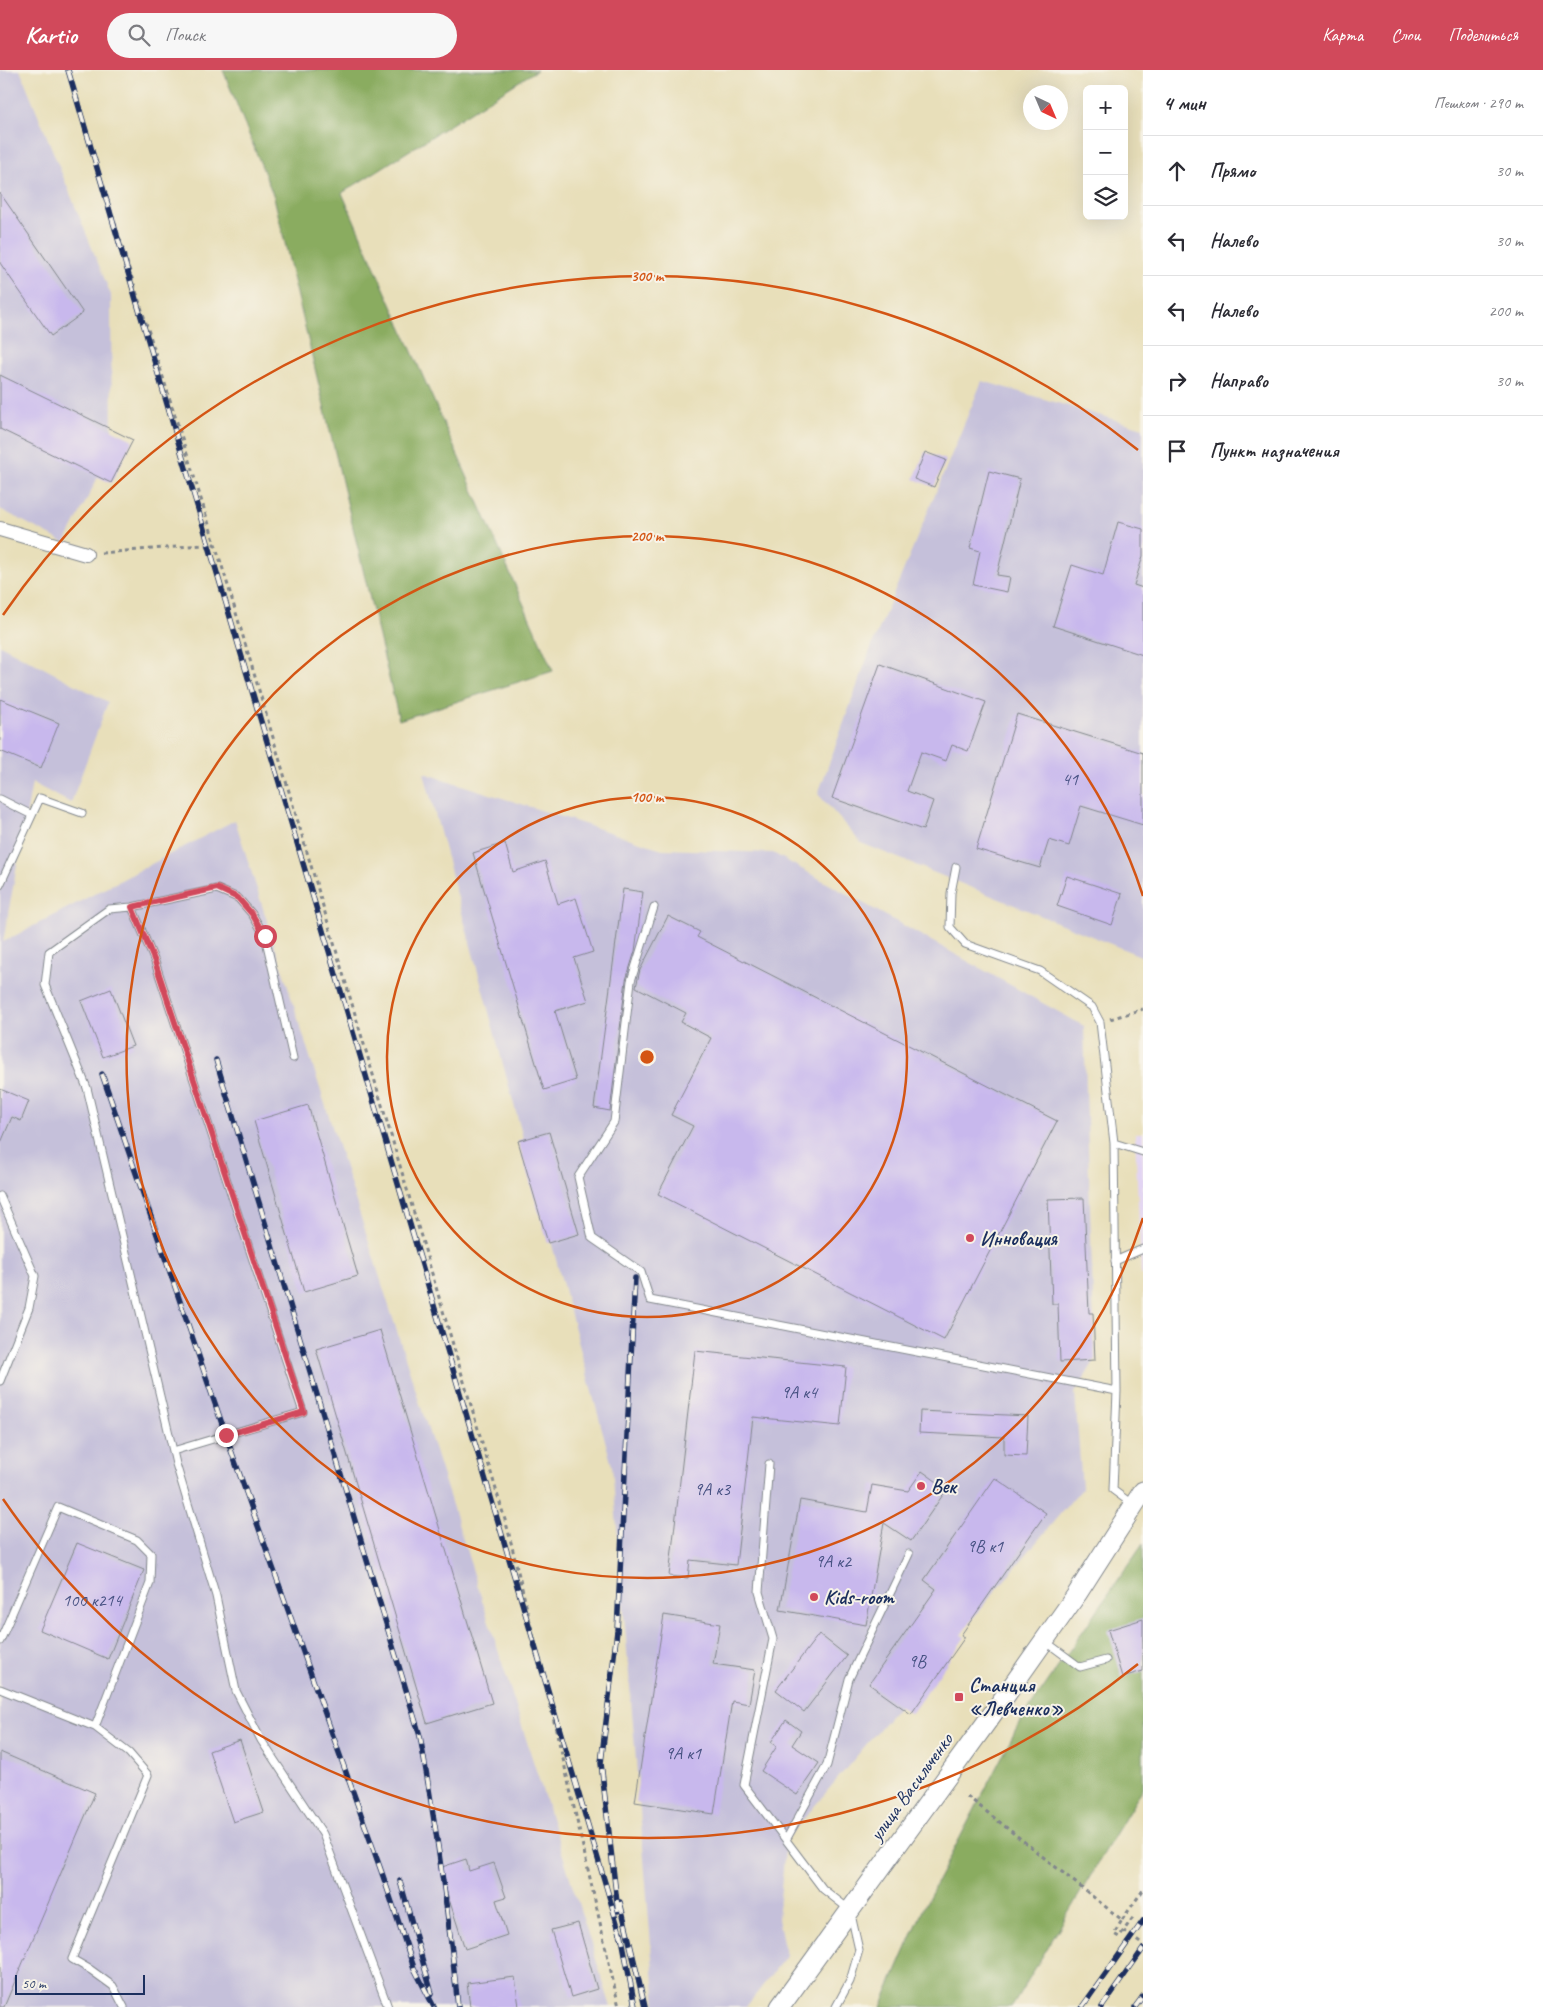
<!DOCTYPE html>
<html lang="ru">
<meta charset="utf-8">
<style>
:root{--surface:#fff;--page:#f7f7f7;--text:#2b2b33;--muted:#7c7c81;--line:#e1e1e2;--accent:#d1495b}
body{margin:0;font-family:Caveat,sans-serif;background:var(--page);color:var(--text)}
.controls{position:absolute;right:15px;top:15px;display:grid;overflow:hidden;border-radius:8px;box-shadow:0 5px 20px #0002}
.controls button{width:45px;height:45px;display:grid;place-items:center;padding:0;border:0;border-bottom:1px solid var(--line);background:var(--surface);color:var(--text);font:25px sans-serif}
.compass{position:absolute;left:1023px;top:15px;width:45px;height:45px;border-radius:50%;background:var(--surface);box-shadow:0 5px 20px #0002;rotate:136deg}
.scale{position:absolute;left:15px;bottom:12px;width:130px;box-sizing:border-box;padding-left:5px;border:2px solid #1b2f5e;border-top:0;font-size:14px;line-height:18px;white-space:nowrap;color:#1b2f5e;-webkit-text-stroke:4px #f7f3e8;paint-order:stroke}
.stop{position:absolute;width:15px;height:15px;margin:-11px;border:4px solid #d1495b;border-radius:50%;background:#fff}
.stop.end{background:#d1495b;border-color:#fff;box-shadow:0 1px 5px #0008}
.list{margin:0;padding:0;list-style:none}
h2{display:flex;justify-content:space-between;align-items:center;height:65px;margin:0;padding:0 20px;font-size:21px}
h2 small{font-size:16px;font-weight:400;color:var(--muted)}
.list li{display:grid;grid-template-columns:32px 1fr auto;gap:15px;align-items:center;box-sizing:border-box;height:70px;padding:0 20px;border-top:1px solid var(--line)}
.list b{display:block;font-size:19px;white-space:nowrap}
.list em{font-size:16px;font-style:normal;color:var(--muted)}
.icon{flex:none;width:28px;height:28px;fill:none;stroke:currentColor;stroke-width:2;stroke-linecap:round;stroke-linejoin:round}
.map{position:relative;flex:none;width:1143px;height:1937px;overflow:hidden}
header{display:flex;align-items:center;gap:30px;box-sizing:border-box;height:70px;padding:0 25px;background:var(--accent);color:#fff}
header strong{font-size:24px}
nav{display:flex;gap:28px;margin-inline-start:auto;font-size:18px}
.search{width:350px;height:45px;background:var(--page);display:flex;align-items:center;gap:12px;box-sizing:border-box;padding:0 18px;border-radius:28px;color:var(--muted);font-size:19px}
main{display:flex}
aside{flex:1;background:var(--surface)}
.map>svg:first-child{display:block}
.built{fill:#e2d4f3}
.industrial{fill:#c5c0da}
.forest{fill:#8aac60;stroke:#526e5f}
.building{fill:#c8b8ed}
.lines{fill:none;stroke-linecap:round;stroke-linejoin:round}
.lane-casing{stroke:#82878c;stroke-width:9}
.street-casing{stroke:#82878c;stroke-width:16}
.secondary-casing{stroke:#82878c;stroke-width:21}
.path{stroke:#82878c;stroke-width:3;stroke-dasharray:4 4;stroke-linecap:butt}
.lane{stroke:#fff;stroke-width:7}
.street{stroke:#fff;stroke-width:14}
.secondary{stroke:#fff;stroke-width:19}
.rail-casing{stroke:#1b2f5e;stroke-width:5.5}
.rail{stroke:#f7f3e8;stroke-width:4;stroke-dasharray:11;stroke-linecap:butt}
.route{stroke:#d1495b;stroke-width:6}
.ring{fill:none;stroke:#d45514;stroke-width:2.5}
.poi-dot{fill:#d1495b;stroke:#f7f3e8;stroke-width:2}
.labels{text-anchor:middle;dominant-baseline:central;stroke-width:4;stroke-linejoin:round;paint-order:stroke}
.number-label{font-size:18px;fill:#465182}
.poi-label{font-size:20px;font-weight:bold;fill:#1b2f5e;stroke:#f7f3e8;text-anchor:start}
.street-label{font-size:20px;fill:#1b2f5e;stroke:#f7f3e8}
.centre{fill:#d45514;stroke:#f7f3e8;stroke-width:2.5}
.ring-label{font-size:15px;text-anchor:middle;font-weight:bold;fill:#d45514;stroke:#f7f3e8;stroke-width:4;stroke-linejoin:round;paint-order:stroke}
</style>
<header>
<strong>Kartio</strong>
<div class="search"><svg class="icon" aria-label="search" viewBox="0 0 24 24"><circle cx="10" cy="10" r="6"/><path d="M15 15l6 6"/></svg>Поиск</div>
<nav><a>Карта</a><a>Слои</a><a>Поделиться</a></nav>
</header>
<main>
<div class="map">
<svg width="1143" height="1937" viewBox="0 0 1143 1937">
<rect width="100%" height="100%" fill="#f7f3e8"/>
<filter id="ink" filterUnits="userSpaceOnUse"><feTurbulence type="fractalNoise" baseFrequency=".02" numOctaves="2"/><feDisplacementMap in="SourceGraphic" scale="10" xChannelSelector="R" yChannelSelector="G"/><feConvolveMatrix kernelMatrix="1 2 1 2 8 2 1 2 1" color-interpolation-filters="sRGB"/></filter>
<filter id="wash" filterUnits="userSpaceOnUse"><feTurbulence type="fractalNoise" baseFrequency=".0096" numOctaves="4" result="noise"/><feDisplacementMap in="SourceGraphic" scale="20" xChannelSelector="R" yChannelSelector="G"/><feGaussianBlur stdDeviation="1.12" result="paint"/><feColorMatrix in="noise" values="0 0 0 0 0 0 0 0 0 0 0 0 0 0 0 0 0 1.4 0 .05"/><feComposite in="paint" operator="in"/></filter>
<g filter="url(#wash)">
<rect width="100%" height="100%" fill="#e8dfba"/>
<!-- built -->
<path class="built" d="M1135,1063H1143V1204L1141,1205Z"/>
<!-- industrial -->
<path class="industrial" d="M0,0H20L111,225L112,379L65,473L0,439Z
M982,311L1143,358V887L861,773L818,724L869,583Z
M0,575L108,632L71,733L32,713L3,872L235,750L611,1937H0Z
M424,703L662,779L773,783L1084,956L1095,1290L1075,1323L1082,1418L786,1770L778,1848L786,1886L746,1937H656L612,1396Z"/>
<!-- forest -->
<path class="forest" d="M223,0H537L342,123L553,601L399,650L274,127Z
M1143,1474V1718L1012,1937H881L926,1833L1020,1652Z"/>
<g id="blocks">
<!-- building -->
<path class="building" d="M0,123L83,243L51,266L0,193Z
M0,305L133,370L111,413L0,359Z
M925,382L946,390L934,417L914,409Z
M989,401L1020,409L997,505L1010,507L1007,522L973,515L980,481L970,478Z
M1118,452L1143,459V486L1134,515L1143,518V585L1053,556L1072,495L1103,505Z
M880,594L986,632L968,681L952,675L946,691L921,682L907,721L933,731L923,760L832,728Z
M0,629L59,653L41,698L0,681Z
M1017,644L1143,683V755L1081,736L1069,776L1049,770L1040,798L976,779Z
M505,773L513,802L545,791L558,834L576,828L593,882L574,888L588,931L555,941L576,1010L544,1020L473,783Z
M1067,806L1122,824L1112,855L1057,836Z
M623,819L643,822L635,881L626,910L610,1041L594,1038Z
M668,846L700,862L697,867L1057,1051L944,1270L658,1124L693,1056L671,1045L711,968L681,952L686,943L636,917L640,900Z
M111,919L133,976L103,987L81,931Z
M0,1019L29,1031L21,1051L12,1047L0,1075Z
M308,1035L358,1206L304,1222L254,1051Z
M549,1062L579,1164L548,1173L518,1071Z
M1084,1128L1089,1243H1093L1095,1290L1060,1292L1058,1234H1052L1048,1129Z
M380,1260L492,1633L427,1653L316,1279Z
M695,1281L846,1297L840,1356L753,1347L736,1495L690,1490L688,1508L669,1506Z
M920,1341L1028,1346L1026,1386L1004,1385V1367L919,1363Z
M922,1401L947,1419L911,1471L884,1453L866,1555L780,1540L800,1430L867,1442L872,1415L908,1421Z
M995,1408L1046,1443L961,1565L965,1567L911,1644L869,1614L936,1519L924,1510Z
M77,1473L144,1500L108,1589L40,1560Z
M664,1545L720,1554L713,1594L755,1600L749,1634L732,1631L714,1744L635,1732Z
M1143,1549V1601L1122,1607L1108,1560Z
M819,1564L847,1586L804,1642L776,1620Z
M786,1650L801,1661L792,1675L819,1693L797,1725L761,1701L777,1676L771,1672Z
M240,1670L264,1742L233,1752L209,1681Z
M0,1682L95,1723L4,1937H0Z
M466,1789L469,1801L494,1793L506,1827L496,1830L507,1865L465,1879L439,1798Z
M578,1853L597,1919L571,1927L551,1860Z
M515,1907L519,1937H470L467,1913Z"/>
</g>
</g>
<g filter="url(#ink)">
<use href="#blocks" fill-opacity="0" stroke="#82878c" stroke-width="1"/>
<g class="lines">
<defs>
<path id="lane" d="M0,729L32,745
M956,797L951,823L950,857L965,874L1040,901L1092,937L1100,952L1114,1073L1117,1321L1113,1420L1132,1434
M0,815L40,728L82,743
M132,837L217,819L238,828L252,844L265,866L293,988
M654,837L631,911L614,1052L578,1107L592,1168L641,1202L650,1230L1117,1321
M1114,1073L1143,1082
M0,1126L35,1206L29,1238L0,1311
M1115,1191L1143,1179
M173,1381L303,1342L155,892L132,837L109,839L49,882L45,915L87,1018L173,1381L176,1394L216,1526L236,1621L261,1670L323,1764L388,1937
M769,1394L759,1522L773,1569L744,1715L786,1770
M0,1571L58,1437L137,1470L151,1484L150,1513L95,1657
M1045,1571L1080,1597L1106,1590
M0,1619L95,1657L129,1683L148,1705L72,1889L91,1900L113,1916L124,1937
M836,1937L850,1911L859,1880L850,1840L823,1819L786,1770L827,1695L849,1609L909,1484"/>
<path id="street" d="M0,459L86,484"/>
<path id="secondary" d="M780,1937L991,1646L1077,1524L1143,1421"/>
</defs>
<!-- lane casing -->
<use href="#lane" class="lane-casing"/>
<!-- street casing -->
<use href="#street" class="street-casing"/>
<!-- secondary casing -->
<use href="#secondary" class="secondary-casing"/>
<!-- path -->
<path class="path" d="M67,0L226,509L508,1460L564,1693L619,1937
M101,483L215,474
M1110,949L1143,939
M967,1726L1122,1850L1114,1864L1119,1867L1135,1845
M1122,1850L1143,1820
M1124,1861L1143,1875"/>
<!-- lane -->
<use href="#lane" class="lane"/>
<!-- street -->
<use href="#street" class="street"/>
<!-- secondary -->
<use href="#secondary" class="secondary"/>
<defs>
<path id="rail" d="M68,0L622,1870
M216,990L420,1666C436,1756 449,1846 458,1937
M102,1004L232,1383L383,1806L414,1898L434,1937
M400,1811L432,1924
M620,1832L645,1937
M618,1841L601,1693L617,1561L635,1208
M621,1863L635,1937
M1082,1937L1143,1851
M1102,1937L1143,1879
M1135,1937L1143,1926"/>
</defs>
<!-- rail casing -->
<use href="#rail" class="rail-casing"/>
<!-- rail -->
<use href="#rail" class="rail"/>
</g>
</g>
<g class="lines" filter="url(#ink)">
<!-- route -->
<path class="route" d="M226,1365L304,1342L155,892L132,837L217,818L238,828L252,844L265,866"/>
</g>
<!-- distance rings -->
<g class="ring">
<circle cx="647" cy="987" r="260"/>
<path d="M1143 1148A521 521 0 1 1 1143 826"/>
<path d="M1138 1594A781 781 0 0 1 3 1429M3 545A781 781 0 0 1 1138 380"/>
</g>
<!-- markers -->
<g class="poi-dot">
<circle cx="970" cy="1168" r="5"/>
<circle cx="921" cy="1416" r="5"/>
<circle cx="814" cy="1527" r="5"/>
<rect x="954" y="1622" width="10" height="10" rx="2.5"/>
</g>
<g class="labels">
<!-- number labels -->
<g class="number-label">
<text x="1070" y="709">41</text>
<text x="799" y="1322">9А к4</text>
<text x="712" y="1419">9А к3</text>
<text x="985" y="1476">9В к1</text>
<text x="833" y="1491">9А к2</text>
<text x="92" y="1530">100 к214</text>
<text x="917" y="1591">9В</text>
<text x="683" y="1683">9А к1</text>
</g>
<!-- poi labels -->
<g class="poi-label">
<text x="980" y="1168">Инновация</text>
<text x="931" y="1416">Век</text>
<text x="824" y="1527">Kids-room</text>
<text x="969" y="1615">Станция<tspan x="969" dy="23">«Левченко»</tspan></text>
</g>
<!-- street labels -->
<g class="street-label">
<text transform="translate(911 1717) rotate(-54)">улица Васильченко</text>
</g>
</g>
<circle cx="647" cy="987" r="8" class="centre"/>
<g class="ring-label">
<text x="647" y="211">300 m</text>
<text x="647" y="471">200 m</text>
<text x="647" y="732">100 m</text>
</g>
</svg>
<div class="controls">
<button>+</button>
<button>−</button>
<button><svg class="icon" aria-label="layers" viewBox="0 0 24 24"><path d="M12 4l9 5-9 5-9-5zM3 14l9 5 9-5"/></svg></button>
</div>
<svg class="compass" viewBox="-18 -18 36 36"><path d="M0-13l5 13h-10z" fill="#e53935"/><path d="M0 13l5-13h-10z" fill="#7c7c81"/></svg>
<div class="scale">50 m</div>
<div class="stop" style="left:265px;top:866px"></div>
<div class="stop end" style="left:226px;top:1365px"></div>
</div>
<aside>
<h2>4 мин<small>Пешком · 290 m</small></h2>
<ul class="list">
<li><svg class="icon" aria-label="ahead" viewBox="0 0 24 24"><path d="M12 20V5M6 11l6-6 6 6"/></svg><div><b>Прямо</b></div><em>30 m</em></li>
<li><svg class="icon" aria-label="left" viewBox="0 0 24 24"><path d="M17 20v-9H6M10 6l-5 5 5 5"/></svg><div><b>Налево</b></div><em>30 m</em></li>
<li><svg class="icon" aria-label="left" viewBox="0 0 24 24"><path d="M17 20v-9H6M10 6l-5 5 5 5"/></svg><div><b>Налево</b></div><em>200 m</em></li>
<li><svg class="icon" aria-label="right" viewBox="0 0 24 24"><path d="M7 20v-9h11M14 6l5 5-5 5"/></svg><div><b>Направо</b></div><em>30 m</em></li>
<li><svg class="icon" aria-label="arrive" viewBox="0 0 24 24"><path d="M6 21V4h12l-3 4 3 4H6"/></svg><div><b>Пункт назначения</b></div></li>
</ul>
</aside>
</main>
